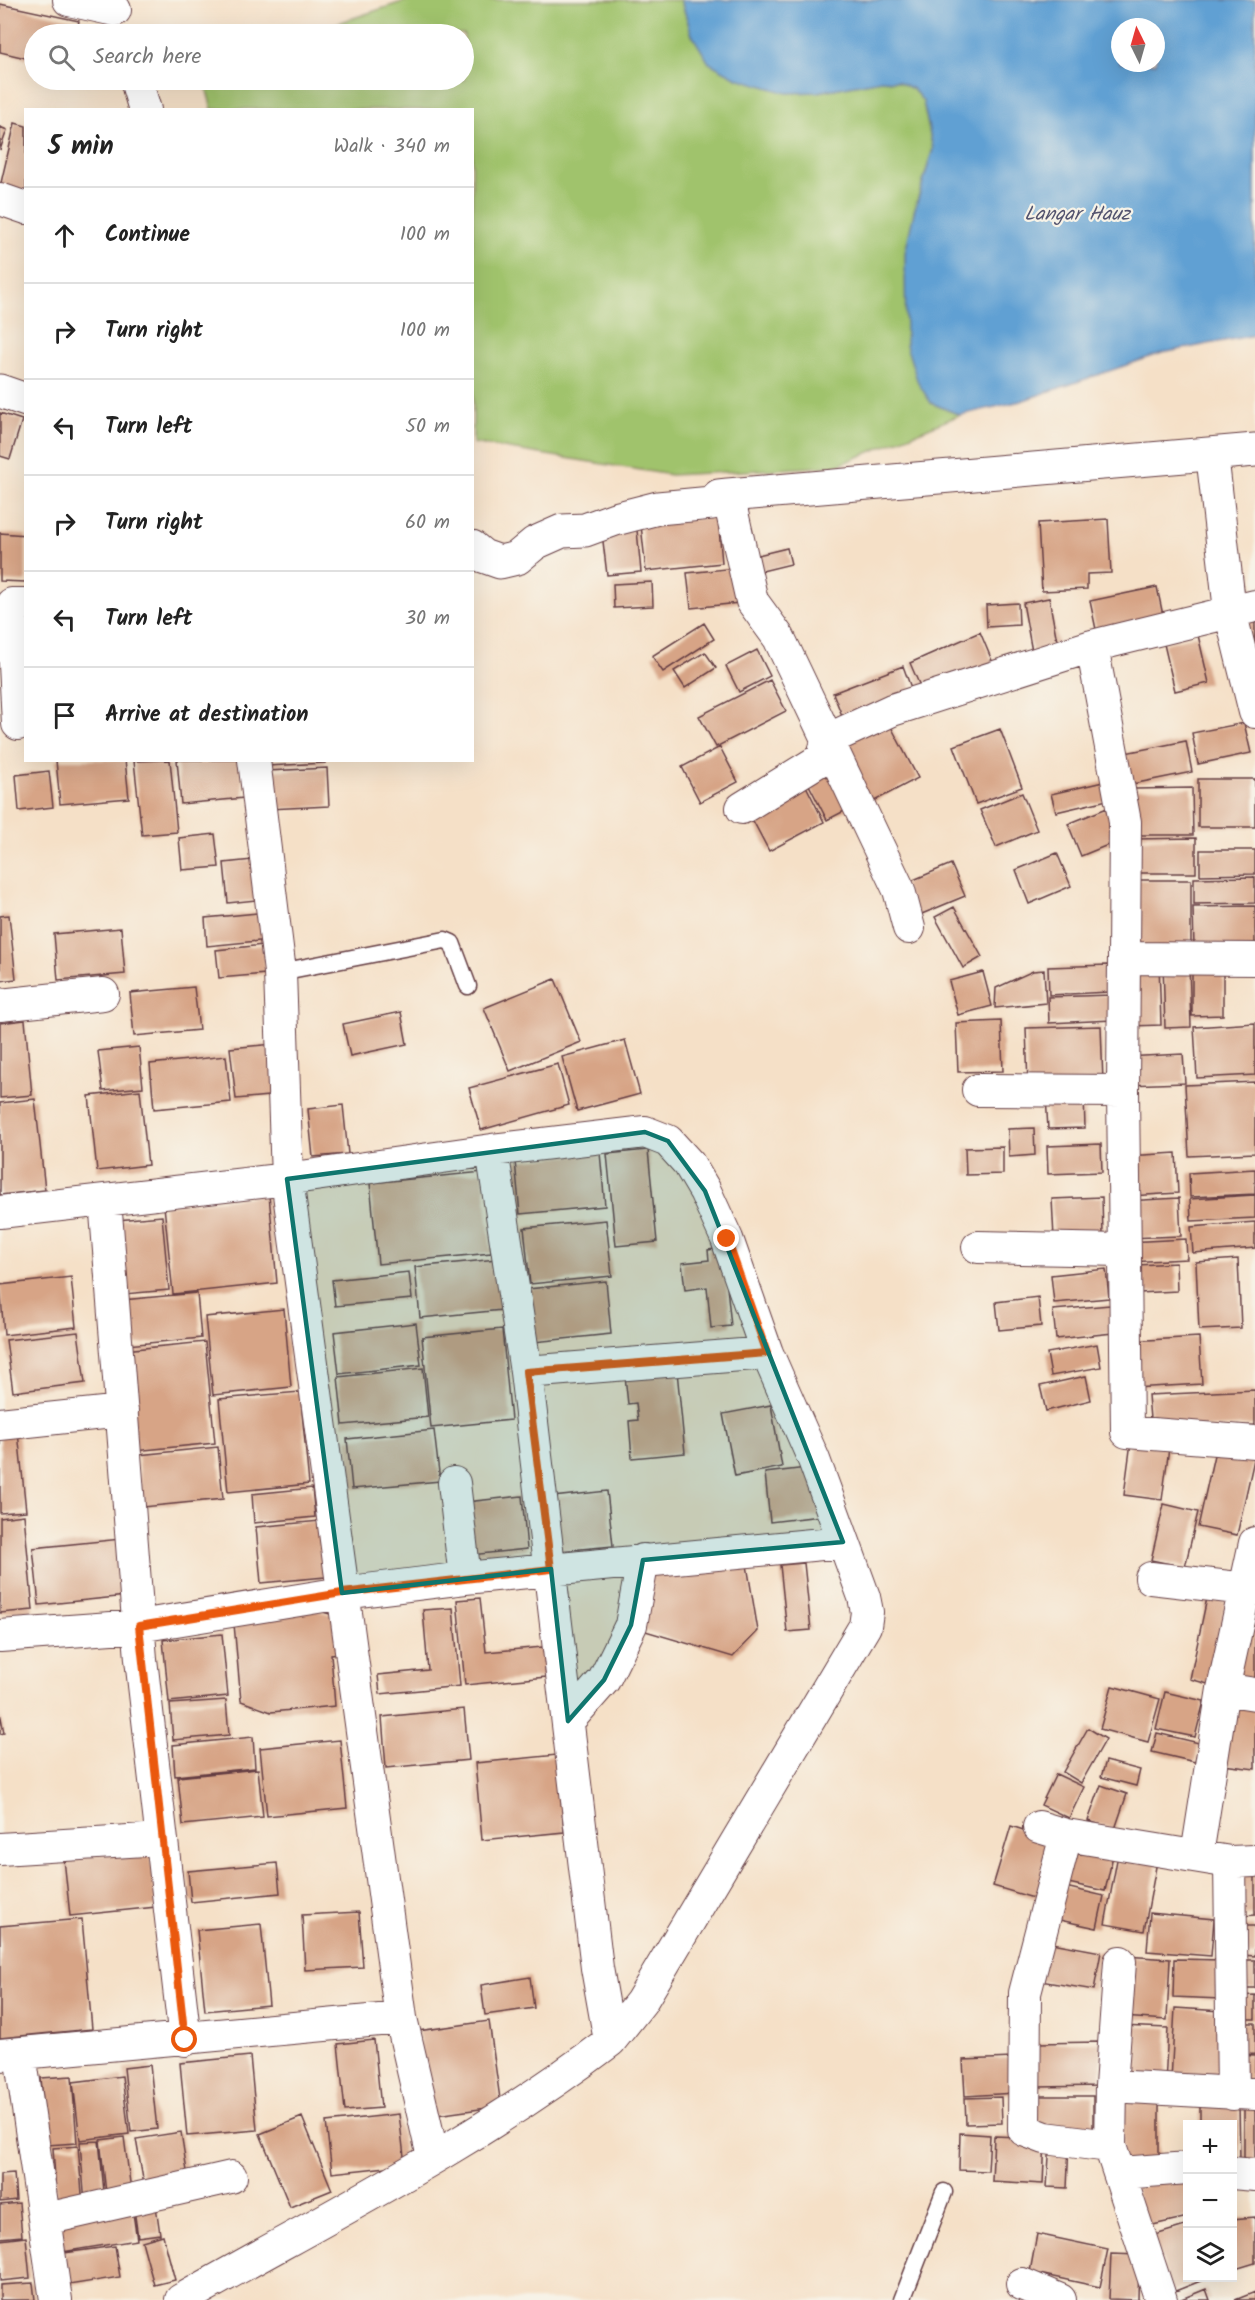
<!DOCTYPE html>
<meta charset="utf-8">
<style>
:root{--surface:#fff;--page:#f6f6f6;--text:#222;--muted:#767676;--line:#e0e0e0}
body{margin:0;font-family:Kalam,sans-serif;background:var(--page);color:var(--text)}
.controls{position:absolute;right:18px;bottom:18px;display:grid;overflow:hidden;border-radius:0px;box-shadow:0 6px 24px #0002}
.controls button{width:54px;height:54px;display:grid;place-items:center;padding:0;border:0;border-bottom:2px solid var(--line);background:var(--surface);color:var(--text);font:30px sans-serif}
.compass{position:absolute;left:1111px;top:18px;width:54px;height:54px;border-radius:50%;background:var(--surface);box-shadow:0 6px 24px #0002;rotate:355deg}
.stop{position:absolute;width:18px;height:18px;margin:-14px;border:4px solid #ea580c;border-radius:50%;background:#fff}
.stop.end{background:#ea580c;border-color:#fff;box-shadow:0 2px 6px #0008}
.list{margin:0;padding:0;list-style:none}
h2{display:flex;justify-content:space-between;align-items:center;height:78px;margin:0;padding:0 24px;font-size:26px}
h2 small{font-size:20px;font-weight:400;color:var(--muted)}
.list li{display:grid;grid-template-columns:39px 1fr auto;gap:18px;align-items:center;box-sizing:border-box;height:96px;padding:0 24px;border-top:2px solid var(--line)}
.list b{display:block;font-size:22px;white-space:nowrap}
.list em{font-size:20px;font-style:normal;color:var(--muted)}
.icon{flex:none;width:33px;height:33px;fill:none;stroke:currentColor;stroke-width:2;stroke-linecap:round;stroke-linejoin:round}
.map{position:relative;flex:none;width:1255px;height:2300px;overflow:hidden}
.search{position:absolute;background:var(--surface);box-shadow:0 6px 24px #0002;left:24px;top:24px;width:450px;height:66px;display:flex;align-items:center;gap:15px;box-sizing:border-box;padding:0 21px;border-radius:33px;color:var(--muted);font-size:22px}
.panel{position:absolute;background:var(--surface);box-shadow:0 6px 24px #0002;left:24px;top:108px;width:450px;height:654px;border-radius:0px}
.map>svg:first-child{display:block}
.green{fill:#a0c36c;stroke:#75714c;stroke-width:1.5}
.water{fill:#61a0d3;stroke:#56607f;stroke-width:1.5;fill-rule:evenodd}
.building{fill:#d7a486}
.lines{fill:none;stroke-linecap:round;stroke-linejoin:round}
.service-casing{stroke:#643c42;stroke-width:19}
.minor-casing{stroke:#643c42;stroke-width:34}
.tertiary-casing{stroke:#643c42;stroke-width:35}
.service{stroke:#fff;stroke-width:16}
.minor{stroke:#fff;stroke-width:32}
.tertiary{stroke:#fff;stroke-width:33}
.route{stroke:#ea580c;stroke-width:8}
.marked{fill:#0f766e;fill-opacity:0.2;stroke:#0f766e;stroke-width:4.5;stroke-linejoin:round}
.labels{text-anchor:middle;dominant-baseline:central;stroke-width:4.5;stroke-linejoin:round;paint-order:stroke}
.water-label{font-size:20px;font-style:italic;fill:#53536e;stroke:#f7f3e8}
</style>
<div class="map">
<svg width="1255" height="2300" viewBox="0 0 1255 2300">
<rect width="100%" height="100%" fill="#f7f3e8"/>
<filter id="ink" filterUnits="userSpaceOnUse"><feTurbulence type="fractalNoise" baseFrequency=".0167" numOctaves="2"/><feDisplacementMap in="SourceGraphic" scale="12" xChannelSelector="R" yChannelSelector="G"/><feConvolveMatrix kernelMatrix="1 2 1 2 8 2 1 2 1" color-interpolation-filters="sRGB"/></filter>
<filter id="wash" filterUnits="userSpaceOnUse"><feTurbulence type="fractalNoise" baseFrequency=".008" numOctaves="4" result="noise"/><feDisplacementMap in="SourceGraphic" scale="24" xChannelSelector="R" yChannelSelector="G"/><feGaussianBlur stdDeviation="1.35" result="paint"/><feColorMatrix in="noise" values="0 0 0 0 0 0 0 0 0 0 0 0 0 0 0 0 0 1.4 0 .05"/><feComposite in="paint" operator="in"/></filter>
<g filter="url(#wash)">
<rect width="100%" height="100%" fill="#f5e0c7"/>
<!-- green -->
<path class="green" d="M408,0H681L692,35L818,92L881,80L897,81L913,89L923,101L933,149L914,212L931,403L960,415L836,466L671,475L473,443L472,110L212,109L204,80H464V34H305Z"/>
<!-- water -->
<path class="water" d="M681,0H1255V335L1162,353L1021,401L960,415L931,403L918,383L906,345L905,253L914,212L933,149L923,101L913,89L897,81L881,80L818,92L787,93L737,78L709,63L692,35ZM1120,27H1156V63H1120Z"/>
<g id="blocks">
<!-- building -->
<path class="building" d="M0,4L79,21L76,34H34V60L0,52Z
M15,123L26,126V194L0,187Z
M0,127L7,130L0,150Z
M0,413L22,420L10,459L0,456Z
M718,517L722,563L646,571L641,525Z
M1108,519L1111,573L1087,574V589L1042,591L1038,523Z
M637,530L641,572L607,575L602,533Z
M0,533L26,535V582L0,581Z
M787,548L791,564L750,574L746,558Z
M736,568L739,603L691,608L687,573Z
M652,582L653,606L614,608L613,584Z
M1157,587L1165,625L1098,639L1090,601Z
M1049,598L1059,652L1033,657L1023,603Z
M1018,603L1019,625L987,627L986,605Z
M1255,617V659L1244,619Z
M704,623L714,639L663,672L652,656Z
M980,632L993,663L923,693L910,663Z
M1198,635L1209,683L1175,691L1164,644Z
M757,650L770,676L739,692L726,666Z
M705,652L716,668L685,688L674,671Z
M903,666L914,696L845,723L833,693Z
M770,680L786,711L716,747L699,716Z
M887,719L918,778L863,807L832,747Z
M1244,723L1251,753L1198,764L1192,733Z
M1000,729L1022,787L976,804L954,746Z
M1186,741L1192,772L1132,784L1125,753Z
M720,747L738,782L700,802L682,767Z
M56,760H125L129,798L60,804Z
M170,760L177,832L142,835L134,761Z
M177,760H240L244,798L181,804Z
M267,760H325V763L267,766Z
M835,766L856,805L827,820L807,781Z
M327,768L329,806L269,809L267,771Z
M49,771L53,807L19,811L16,775Z
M1198,779H1255V827H1198Z
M1112,780L1116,798L1056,812L1051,794Z
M805,784L824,822L769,851L749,813Z
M1192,788L1193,835H1136L1135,789Z
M1022,793L1037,830L996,847L980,810Z
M1107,808L1120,840L1081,856L1068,824Z
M215,834L219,867L182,870L179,838Z
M1196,838V873H1133V839Z
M1200,850H1255V874L1200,875Z
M1057,853L1071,886L1029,904L1016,870Z
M262,859L266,899L228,903L224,863Z
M951,864L965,896L917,916L904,884Z
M1255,877V903L1194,904V878Z
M1132,880H1191V951H1132Z
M1255,906V949H1194L1193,907Z
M954,907L982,957L963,968L935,917Z
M267,912L269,940L207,946L205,918Z
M9,915L16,979L0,981V916Z
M121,928L125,974L58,980L54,934Z
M263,945L266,974L219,978L216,950Z
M1189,962L1191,1027L1165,1028L1163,963Z
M1129,963H1159L1161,1025L1130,1026Z
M1108,965L1109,992L1049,995L1048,967Z
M1192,965H1223V1015L1192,1016Z
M1044,970L1046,1003L995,1008L996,988L1033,971Z
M983,972L992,1006L958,1015L949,981Z
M555,979L581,1042L510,1071L484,1008Z
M194,987L199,1030L134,1036L130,993Z
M1112,995L1113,1020L1049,1023L1048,997Z
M401,1012L407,1044L350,1056L343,1024Z
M25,1020L32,1095L0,1098V1023Z
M1001,1021L1003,1071L958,1072L956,1023Z
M1255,1023V1075L1197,1078L1194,1027Z
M1101,1026L1103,1083L1028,1086L1026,1028Z
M625,1040L640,1094L577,1111L562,1057Z
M274,1044L279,1095L236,1099L230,1048Z
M139,1047L143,1087L103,1091L98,1051Z
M1183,1054L1185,1083L1126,1085L1125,1057Z
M226,1056L231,1102L154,1109L150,1064Z
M558,1064L569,1105L481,1130L469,1088Z
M1255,1082V1153L1189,1156L1185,1085Z
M140,1090L148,1165L97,1171L89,1096Z
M1084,1096L1085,1128L1048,1129L1046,1097Z
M35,1099L45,1190L0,1195V1103Z
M343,1105L348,1154L313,1157L308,1109Z
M1034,1128L1035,1155L1009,1157L1008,1129Z
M1101,1144L1102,1172L1048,1174L1047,1146Z
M1003,1147V1174L966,1175L965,1148Z
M648,1150L657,1242L616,1246L607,1154Z
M600,1153L605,1206L520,1214L515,1161Z
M1176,1153L1178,1193L1130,1196L1128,1156Z
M1255,1169V1194L1190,1197L1189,1173Z
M483,1172L491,1253L378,1264L370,1183Z
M269,1195L277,1283L173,1294L164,1206Z
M1255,1195V1218L1191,1221L1190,1199Z
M1102,1197L1103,1236L1054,1238L1052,1199Z
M1179,1198L1181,1236L1128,1238L1126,1201Z
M162,1216L169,1290L124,1294L117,1220Z
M606,1220L612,1276L530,1284L524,1228Z
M1255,1222V1248L1193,1253L1191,1227Z
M1186,1239L1187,1259L1128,1262L1127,1242Z
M723,1248L731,1326L711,1328L707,1287L685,1290L682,1263L709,1260L708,1250Z
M497,1259L502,1310L420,1318L415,1267Z
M1238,1259L1241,1328L1199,1330L1196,1262Z
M1176,1263L1177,1291L1139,1293L1137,1265Z
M1106,1269L1109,1298L1054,1303L1051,1275Z
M409,1272L412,1299L335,1306L332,1280Z
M71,1277L76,1327L4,1335L0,1285Z
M606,1281L611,1334L534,1342L528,1289Z
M197,1293L201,1338L127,1345L122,1300Z
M1038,1297L1041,1326L999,1330L996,1302Z
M1110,1305L1113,1333L1056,1339L1053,1310Z
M284,1309L291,1387L213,1395L205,1317Z
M416,1323L421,1365L339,1374L334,1332Z
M502,1329L511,1420L431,1428L422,1337Z
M78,1332L85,1383L13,1392L6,1340Z
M1199,1337L1202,1384L1133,1388L1131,1341Z
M205,1342L215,1443L134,1451L124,1350Z
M1097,1344L1101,1367L1051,1376L1047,1353Z
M423,1368L428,1417L343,1425L338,1377Z
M677,1371L685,1453L632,1458L629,1421L638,1420L636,1403L628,1404L625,1376Z
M1086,1376L1091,1400L1046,1411L1040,1386Z
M1255,1390V1425L1151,1431L1148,1395Z
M300,1392L309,1484L228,1492L219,1399Z
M771,1405L782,1467L735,1476L723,1414Z
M434,1430L440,1481L352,1489L347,1439Z
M18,1432L26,1511L0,1513V1433Z
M1131,1442L1169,1448L1162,1500L1124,1495Z
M1216,1446L1255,1455L1237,1535L1198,1527Z
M218,1447L223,1499L143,1507L138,1455Z
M815,1467L820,1516L770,1522L765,1473Z
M312,1488L315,1517L254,1523L252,1494Z
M607,1491L613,1546L559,1551L553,1497Z
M522,1496L527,1549L471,1555L466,1502Z
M1164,1504L1198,1512L1185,1567L1151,1560Z
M24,1515L33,1610L0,1613V1518Z
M320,1521L325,1577L261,1583L256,1527Z
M121,1539L126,1596L39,1605L33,1548Z
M746,1559L758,1631L733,1657L642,1630L649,1569Z
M804,1563L811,1630L787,1632L780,1565Z
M480,1598L486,1652L543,1647L546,1677L465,1685L457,1600Z
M1207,1598L1226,1602L1208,1684L1190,1679Z
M1255,1602V1681L1234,1676Z
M305,1607L337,1616L339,1653L331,1654L335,1706L271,1712L241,1701L233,1613Z
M453,1608L460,1686L380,1694L378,1675L428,1670L423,1610Z
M222,1634L228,1696L169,1702L163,1640Z
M1112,1686L1160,1699L1148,1742L1100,1729Z
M1165,1692L1204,1701L1195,1737L1156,1729Z
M226,1700L229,1735L173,1740L170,1704Z
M1232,1705L1255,1708V1769L1223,1765Z
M464,1709L469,1760L386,1768L382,1717Z
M0,1712L4,1733L0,1734Z
M1088,1728L1106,1739L1081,1783L1063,1772Z
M1157,1733L1199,1743L1195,1762L1152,1752Z
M253,1737L255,1768L175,1776L173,1745Z
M340,1740L347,1808L267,1816L260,1748Z
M557,1755L564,1832L482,1840L475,1763Z
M1106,1761L1140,1770L1136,1786L1101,1777Z
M258,1769L263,1817L183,1825L178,1777Z
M1056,1774L1084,1787L1069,1818L1041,1805Z
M1101,1785L1127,1794L1115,1829L1088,1821Z
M1011,1826L1058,1841L1040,1900L993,1886Z
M1068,1841L1114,1851L1105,1891L1059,1881Z
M1119,1849L1158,1856L1144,1931L1105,1924Z
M151,1850L156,1907L70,1916L64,1859Z
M277,1863L280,1893L191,1902L188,1871Z
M1255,1872V1915L1243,1916L1242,1873Z
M1057,1885L1104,1896L1097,1928L1050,1918Z
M359,1912L363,1967L305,1970L302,1915Z
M1150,1913L1214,1919L1211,1956L1147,1951Z
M82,1919L92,2029L0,2038V1926Z
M261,1924L269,2005L205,2011L197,1930Z
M1243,1926H1255V1956L1242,1955Z
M1047,1942L1101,1952L1094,1990L1040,1981Z
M1125,1956L1170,1959L1167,2020L1122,2017Z
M1174,1959L1222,1960L1221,1999L1173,1997Z
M1240,1960H1255V1988H1240Z
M530,1977L534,2008L485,2015L481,1985Z
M1255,1995V2019H1238L1237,1996Z
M1175,2008L1222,2011L1218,2084L1171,2081Z
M489,2021L501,2106L430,2116L418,2031Z
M1237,2023H1255V2054L1238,2055Z
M1120,2026L1168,2028L1165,2084L1117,2082Z
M374,2040L381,2108L345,2111L338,2044Z
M1101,2042V2086L1037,2087L1036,2043Z
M1238,2055L1255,2056V2080L1237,2079Z
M250,2056L257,2130L187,2136L180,2063Z
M1013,2058L1015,2093L965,2096L963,2060Z
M150,2065L157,2129L131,2132L124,2068Z
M72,2076L77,2143L47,2145L41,2078Z
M122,2076L129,2134L80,2140L73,2082Z
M1033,2096H1093V2130H1033Z
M1001,2097L1002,2123L966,2124L965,2098Z
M1122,2099H1159V2160L1123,2161Z
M1244,2100H1255V2161H1244Z
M1200,2102H1239L1240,2161H1232V2124H1200Z
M399,2114L405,2165L332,2173L326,2122Z
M302,2117L332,2190L290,2207L260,2134Z
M181,2132L188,2178L144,2185L136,2139Z
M960,2133L990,2135L988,2171L959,2170Z
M994,2136L1045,2138L1043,2184L992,2181Z
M124,2137L132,2198L107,2201L100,2140Z
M99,2141L105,2202L85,2204L80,2142Z
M1050,2142L1069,2144L1067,2188L1047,2187Z
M78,2146L83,2206L57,2208L53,2148Z
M14,2173L16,2200L0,2202V2174Z
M1184,2177L1188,2192V2217L1144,2227L1135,2188Z
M155,2199L160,2234L138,2237L133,2202Z
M19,2203L22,2236L0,2238V2205Z
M132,2207L137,2240L62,2252L57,2220Z
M1255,2217V2263L1232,2270V2219Z
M1188,2225V2278H1208L1173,2292L1152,2236Z
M1037,2234L1108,2249L1100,2287L1030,2272Z
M163,2235L175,2280L154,2285L142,2241Z
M26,2237L30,2278L0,2281V2240Z
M115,2246L120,2277L69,2285L64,2253Z
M1111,2254L1139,2255L1138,2300L1109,2299Z
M33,2283L35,2300H0V2285Z
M1206,2289L1210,2300H1179Z
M1255,2292V2300H1235Z"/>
</g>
</g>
<g filter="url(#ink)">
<use href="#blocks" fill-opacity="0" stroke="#643c42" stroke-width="1.5"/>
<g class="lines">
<defs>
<path id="service" d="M280,972L445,940L452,943L468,986
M902,2300L944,2192"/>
<path id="minor" d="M69,0L115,10
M136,80L145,110
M0,199L26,208
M1212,454L1230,611L1255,712
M728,495L752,601L779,638L899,890L909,928
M1092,646L1125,822L1123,1091L1127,1432L1255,1442
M18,724L12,604H26
M827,740L892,710L1092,646L1255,606
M254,760L280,972L287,1179L401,2018
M742,808L823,758L827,740
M1124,958L1255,959
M0,1005L103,994
M978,1090L1123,1091
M105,1200L141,1659L185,2040
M0,1212L287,1179L492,1150L645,1132L668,1141L689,1164L705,1191L727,1239L767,1353L814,1460L864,1597L867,1612L865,1626L641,2002L610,2041
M978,1247L1123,1250
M526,1372L767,1353
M0,1424L122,1411
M454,1483L465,1578
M1151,1578L1255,1590
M0,1636L139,1626L342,1593L465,1578L843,1542
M1223,1689L1255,1694
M568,1721L604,1680L631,1625L643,1560
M1039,1827L1066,1835L1230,1862L1255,1861
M1066,1835L1025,1993L1024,2130L1045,2138L1110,2146
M0,1849L161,1839
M1197,1855L1223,1689L1255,1543
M1230,1862L1233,2094
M1120,1962L1111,2086L1110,2146L1161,2300
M20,2054L56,2300
M0,2055L401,2018L433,2157
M1111,2086L1255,2094
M1121,2173L1188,2168
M1232,2173L1255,2175
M46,2219L231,2177
M1022,2284L1060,2300
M181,2300C325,2218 478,2142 610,2041L597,1968L526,1372L492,1150"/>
<path id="tertiary" d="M0,391L26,400
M472,547L483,556L500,562L517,558L535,543L562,531L585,530L615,519L658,508L712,503L719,496L728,495L1255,450"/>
</defs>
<!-- service casing -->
<use href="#service" class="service-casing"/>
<!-- minor casing -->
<use href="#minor" class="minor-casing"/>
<!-- tertiary casing -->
<use href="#tertiary" class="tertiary-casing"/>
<!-- service -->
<use href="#service" class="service"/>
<!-- minor -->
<use href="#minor" class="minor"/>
<!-- tertiary -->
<use href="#tertiary" class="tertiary"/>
</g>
</g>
<g class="lines" filter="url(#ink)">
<!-- route -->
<path class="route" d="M185,2040L139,1626L342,1593L551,1569L526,1372L767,1353L727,1239"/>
</g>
<!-- marked area -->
<path class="marked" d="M645,1132L668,1141L705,1191L843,1542L643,1560L631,1625L604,1680L568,1721L551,1569L342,1593L287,1179Z"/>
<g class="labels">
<!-- water labels -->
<g class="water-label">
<text x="1077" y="215">Langar Hauz</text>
</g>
</g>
</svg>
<div class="controls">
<button>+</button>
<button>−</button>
<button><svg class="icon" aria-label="layers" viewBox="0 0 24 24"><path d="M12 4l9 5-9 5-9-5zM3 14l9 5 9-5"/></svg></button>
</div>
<svg class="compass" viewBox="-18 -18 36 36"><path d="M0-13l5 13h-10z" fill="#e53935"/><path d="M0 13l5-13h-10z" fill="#767676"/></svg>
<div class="stop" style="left:185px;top:2040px"></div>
<div class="stop end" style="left:727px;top:1239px"></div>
<div class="search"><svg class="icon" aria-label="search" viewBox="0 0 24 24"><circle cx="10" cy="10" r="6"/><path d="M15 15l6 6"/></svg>Search here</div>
<section class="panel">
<h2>5 min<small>Walk · 340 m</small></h2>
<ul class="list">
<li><svg class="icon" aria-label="ahead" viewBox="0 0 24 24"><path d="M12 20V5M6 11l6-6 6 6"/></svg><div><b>Continue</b></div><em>100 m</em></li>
<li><svg class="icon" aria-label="right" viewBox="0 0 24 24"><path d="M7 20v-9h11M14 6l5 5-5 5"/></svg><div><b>Turn right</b></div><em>100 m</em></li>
<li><svg class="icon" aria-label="left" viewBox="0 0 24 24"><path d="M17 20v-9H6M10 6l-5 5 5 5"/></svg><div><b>Turn left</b></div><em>50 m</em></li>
<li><svg class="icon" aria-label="right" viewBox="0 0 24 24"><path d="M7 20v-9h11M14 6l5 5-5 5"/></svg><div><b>Turn right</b></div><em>60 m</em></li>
<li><svg class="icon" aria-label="left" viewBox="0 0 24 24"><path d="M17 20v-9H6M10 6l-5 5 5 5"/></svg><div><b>Turn left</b></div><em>30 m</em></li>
<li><svg class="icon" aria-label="arrive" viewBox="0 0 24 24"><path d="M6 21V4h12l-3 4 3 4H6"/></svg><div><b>Arrive at destination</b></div></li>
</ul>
</section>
</div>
